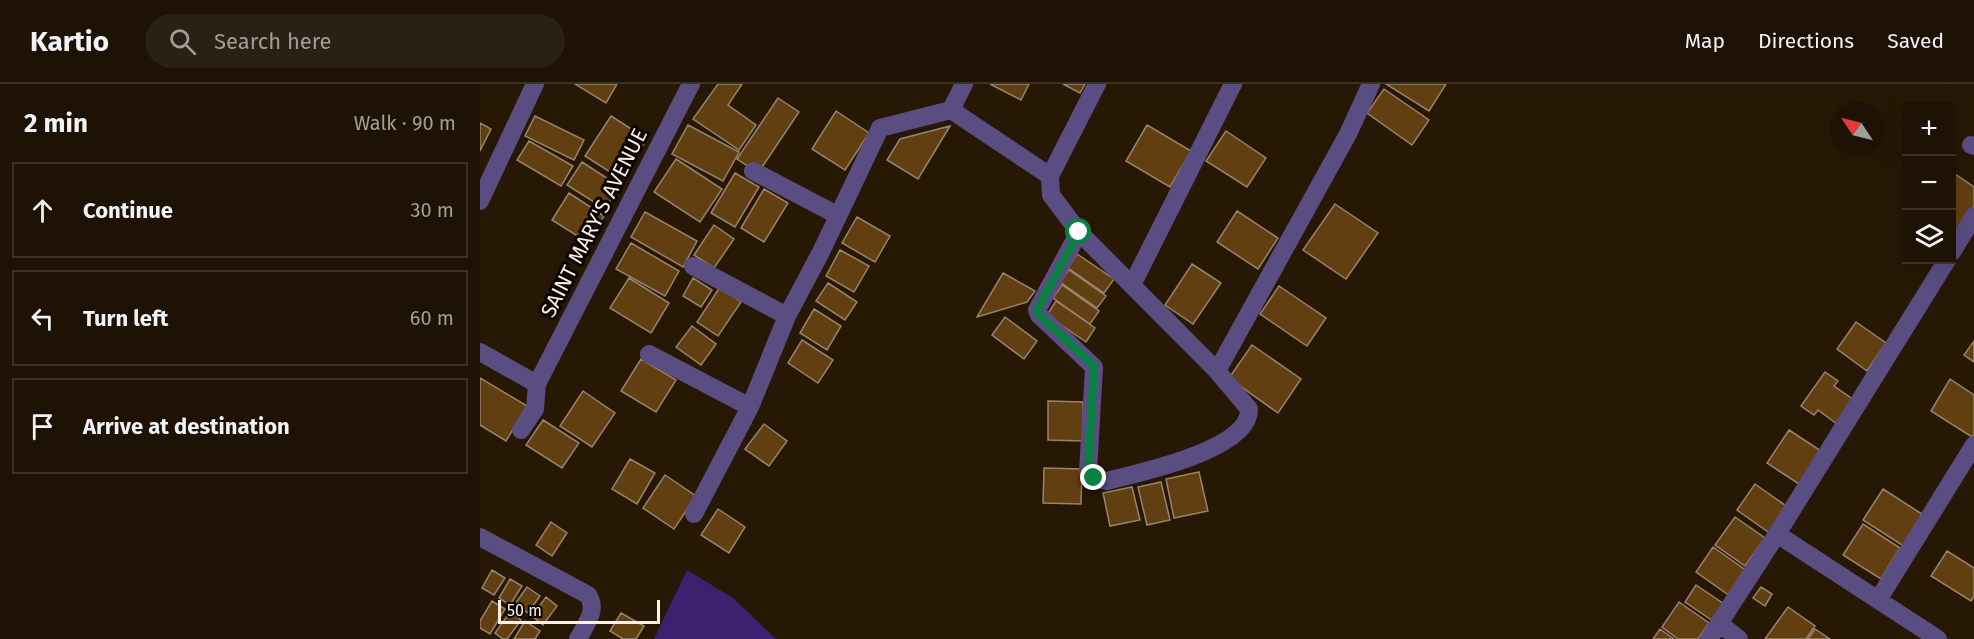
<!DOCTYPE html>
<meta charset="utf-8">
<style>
:root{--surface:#1d1204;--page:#2a2013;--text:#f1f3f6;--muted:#a09e9a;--line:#3b3226}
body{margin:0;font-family:"Fira Sans",sans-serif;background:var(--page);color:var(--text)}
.controls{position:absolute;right:18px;top:18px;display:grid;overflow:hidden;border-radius:0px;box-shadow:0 6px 24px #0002}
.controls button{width:54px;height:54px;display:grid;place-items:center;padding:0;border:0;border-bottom:2px solid var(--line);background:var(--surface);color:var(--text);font:30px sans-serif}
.compass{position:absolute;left:1350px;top:18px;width:54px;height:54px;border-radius:50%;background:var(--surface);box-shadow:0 6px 24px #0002;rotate:305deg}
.scale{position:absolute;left:18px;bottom:15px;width:162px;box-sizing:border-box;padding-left:6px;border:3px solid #fdf1e6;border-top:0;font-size:16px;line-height:21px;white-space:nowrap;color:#fdf1e6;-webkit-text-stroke:4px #0b0501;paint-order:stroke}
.stop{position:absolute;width:18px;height:18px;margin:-14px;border:4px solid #0b8043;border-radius:50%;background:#fff}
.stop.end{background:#0b8043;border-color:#fff;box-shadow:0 2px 6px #0008}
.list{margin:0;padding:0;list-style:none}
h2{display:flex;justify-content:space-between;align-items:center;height:78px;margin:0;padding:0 24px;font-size:26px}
h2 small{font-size:20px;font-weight:400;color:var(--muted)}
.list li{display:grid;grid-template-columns:39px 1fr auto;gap:18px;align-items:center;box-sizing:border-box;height:96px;margin:0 12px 12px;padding:0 12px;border:2px solid var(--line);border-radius:0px}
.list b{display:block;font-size:22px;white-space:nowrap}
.list em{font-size:20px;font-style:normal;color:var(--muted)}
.icon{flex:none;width:33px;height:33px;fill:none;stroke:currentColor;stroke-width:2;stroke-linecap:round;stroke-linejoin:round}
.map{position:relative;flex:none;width:1494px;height:555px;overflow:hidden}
header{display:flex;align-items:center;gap:36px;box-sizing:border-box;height:84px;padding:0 30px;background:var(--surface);border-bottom:2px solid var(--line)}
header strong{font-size:28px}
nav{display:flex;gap:33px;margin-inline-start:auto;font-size:21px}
.search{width:420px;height:54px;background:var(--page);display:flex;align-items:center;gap:15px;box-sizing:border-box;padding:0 21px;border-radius:33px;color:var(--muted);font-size:22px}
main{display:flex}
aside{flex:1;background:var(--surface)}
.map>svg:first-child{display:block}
.water{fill:#3b2170}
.building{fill:#623f10;stroke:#97836e;stroke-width:1.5}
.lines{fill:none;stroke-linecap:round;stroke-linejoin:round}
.street{stroke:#594d82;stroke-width:18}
.route{stroke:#0b8043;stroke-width:8}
.labels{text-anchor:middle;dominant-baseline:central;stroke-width:6;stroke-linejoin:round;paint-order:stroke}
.street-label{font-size:21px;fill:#fdf1e6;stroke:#0b0501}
</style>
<header>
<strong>Kartio</strong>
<div class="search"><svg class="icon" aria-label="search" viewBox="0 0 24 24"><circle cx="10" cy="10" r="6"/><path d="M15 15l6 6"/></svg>Search here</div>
<nav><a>Map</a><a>Directions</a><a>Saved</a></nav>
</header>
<main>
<aside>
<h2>2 min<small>Walk · 90 m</small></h2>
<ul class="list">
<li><svg class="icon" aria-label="ahead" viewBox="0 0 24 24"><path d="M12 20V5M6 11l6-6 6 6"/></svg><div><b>Continue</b></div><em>30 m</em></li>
<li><svg class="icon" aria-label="left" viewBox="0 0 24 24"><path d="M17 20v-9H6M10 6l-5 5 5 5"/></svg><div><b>Turn left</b></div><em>60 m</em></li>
<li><svg class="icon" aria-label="arrive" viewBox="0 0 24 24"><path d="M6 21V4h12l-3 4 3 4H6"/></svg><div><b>Arrive at destination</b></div></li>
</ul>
</aside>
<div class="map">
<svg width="1494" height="555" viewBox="0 0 1494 555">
<rect width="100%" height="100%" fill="#271805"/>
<!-- water -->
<path class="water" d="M207,486L253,514L296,555H174Z"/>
<!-- building -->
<path class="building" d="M95,0H137L126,19Z
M238,0H262L248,21L276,41L259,66L213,35Z
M510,0H549L541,16Z
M583,0H605L600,9Z
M906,0H966L949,27Z
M904,5L949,36L932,61L887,29Z
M298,14L319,28L278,89L257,75Z
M356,27L389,49L365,86L332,65Z
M55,32L104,56L94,76L45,52Z
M131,32L167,55L141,95L105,72Z
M0,39L11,45L0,67Z
M208,41L259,68L243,97L192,70Z
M667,41L711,67L690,103L646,77Z
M470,42L438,95L407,76L420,55Z
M746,47L786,74L767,103L726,77Z
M49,57L93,82L81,102L37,76Z
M196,75L242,105L220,138L174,108Z
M102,78L139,102L125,125L87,101Z
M1472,88L1494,103V122L1478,147L1472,143Z
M255,89L279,103L255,143L231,129Z
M284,105L308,119L284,158L261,144Z
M89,109L124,132L107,158L72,136Z
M855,120L898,149L866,195L823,166Z
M757,127L798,154L778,185L737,158Z
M165,128L217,157L203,183L151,153Z
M377,133L410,152L395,178L362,159Z
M234,141L254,155L234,184L214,171Z
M151,159L199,187L185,212L136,185Z
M360,166L389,182L374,208L346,192Z
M597,170L634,195L624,209L588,184Z
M712,180L741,199L713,240L685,221Z
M589,186L626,212L617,224L580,198Z
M523,189L555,207L547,218L497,233Z
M149,194L189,219L171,249L130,224Z
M213,194L232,206L221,223L203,212Z
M348,199L377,218L365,236L336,217Z
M582,201L619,227L610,240L573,214Z
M799,202L846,234L827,262L780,230Z
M240,203L261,218L238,252L217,238Z
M576,217L615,244L606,258L567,231Z
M334,225L361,242L347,266L320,249Z
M525,233L557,257L544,275L512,251Z
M1376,238L1406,259L1387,287L1357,265Z
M212,242L236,260L221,281L196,263Z
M322,256L353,276L338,299L308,279Z
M1494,257V278L1484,271Z
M772,261L821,295L798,329L749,294Z
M161,275L196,296L176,328L141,307Z
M1345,288L1358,297L1354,302L1374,316L1357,340L1338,326L1334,331L1321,322Z
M0,294L47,322L26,357L0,341Z
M1470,295L1494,311V350L1492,353L1451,327Z
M103,307L135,329L112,363L80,342Z
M568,317L603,318V357L568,356Z
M63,336L99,359L82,384L46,361Z
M284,340L307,357L289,382L265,365Z
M1309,346L1344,369L1322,402L1287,379Z
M150,375L175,389L157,420L132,405Z
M564,384L602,385L601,420L563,419Z
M719,388L728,427L694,434L686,395Z
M185,391L216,412L194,445L163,424Z
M681,398L690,436L667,441L658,403Z
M1275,400L1309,424L1291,450L1257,426Z
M652,403L660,436L630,442L623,409Z
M1403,405L1445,432L1425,463L1383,436Z
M238,425L265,443L249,469L221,451Z
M1255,433L1285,454L1265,482L1235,461Z
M71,438L87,449L72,472L56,461Z
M1383,440L1420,464L1401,495L1363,471Z
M1233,463L1267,487L1250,512L1216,488Z
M1467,467L1494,484V512L1491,517L1451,492Z
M12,486L25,494L14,511L2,504Z
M30,495L42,502L30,521L19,514Z
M1216,501L1244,520L1233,537L1205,518Z
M47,503L60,512L48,529L35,520Z
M1281,503L1292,510L1285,522L1273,514Z
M66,513L77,522L63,541L52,532Z
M12,517L25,525L10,550L0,544V537Z
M1199,518L1229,539L1218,555H1198L1182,543Z
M1308,523L1335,542L1326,555H1285Z
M30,528L41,536L27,555H23L15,549Z
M141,529L164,542L156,555H143L130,547Z
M45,537L60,547L55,555H34Z
M1180,545L1194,555H1173Z
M1335,545L1350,555H1328Z"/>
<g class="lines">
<!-- street -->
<path class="street" d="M471,26L570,92L571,111L599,148L737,287L769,325C771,366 657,389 627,397L614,394L608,388L614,283L559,231L557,226L599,148
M1491,61L1494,62
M273,87L357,131
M570,92L617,0
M0,117L55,0
M1472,168L1494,132
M213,182L307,232
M652,201L753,0
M0,268L57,300
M169,270L270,323
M737,287L868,50L891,0
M41,346L55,325L57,300L211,0
M214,430L270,323L307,232L341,168L400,44L471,26L484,0
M1297,450L1458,555
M0,453L108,511C118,526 106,540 98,555
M1398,516L1494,361
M1239,539L1259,555
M1229,555L1297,450L1467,176"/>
</g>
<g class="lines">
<!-- route -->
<path class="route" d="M599,148L557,226L559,231L611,279L614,283L608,388L614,394"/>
</g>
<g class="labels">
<!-- street labels -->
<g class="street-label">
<text transform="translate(114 139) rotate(-63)">SAINT MARY'S AVENUE</text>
</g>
</g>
</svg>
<div class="controls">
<button>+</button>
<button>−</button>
<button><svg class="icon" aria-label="layers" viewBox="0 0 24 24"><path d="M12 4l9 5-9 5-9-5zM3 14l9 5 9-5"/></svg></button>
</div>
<svg class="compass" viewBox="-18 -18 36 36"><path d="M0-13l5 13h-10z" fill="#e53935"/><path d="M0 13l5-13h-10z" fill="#a09e9a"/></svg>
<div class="scale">50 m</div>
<div class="stop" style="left:599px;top:148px"></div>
<div class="stop end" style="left:614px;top:394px"></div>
</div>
</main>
